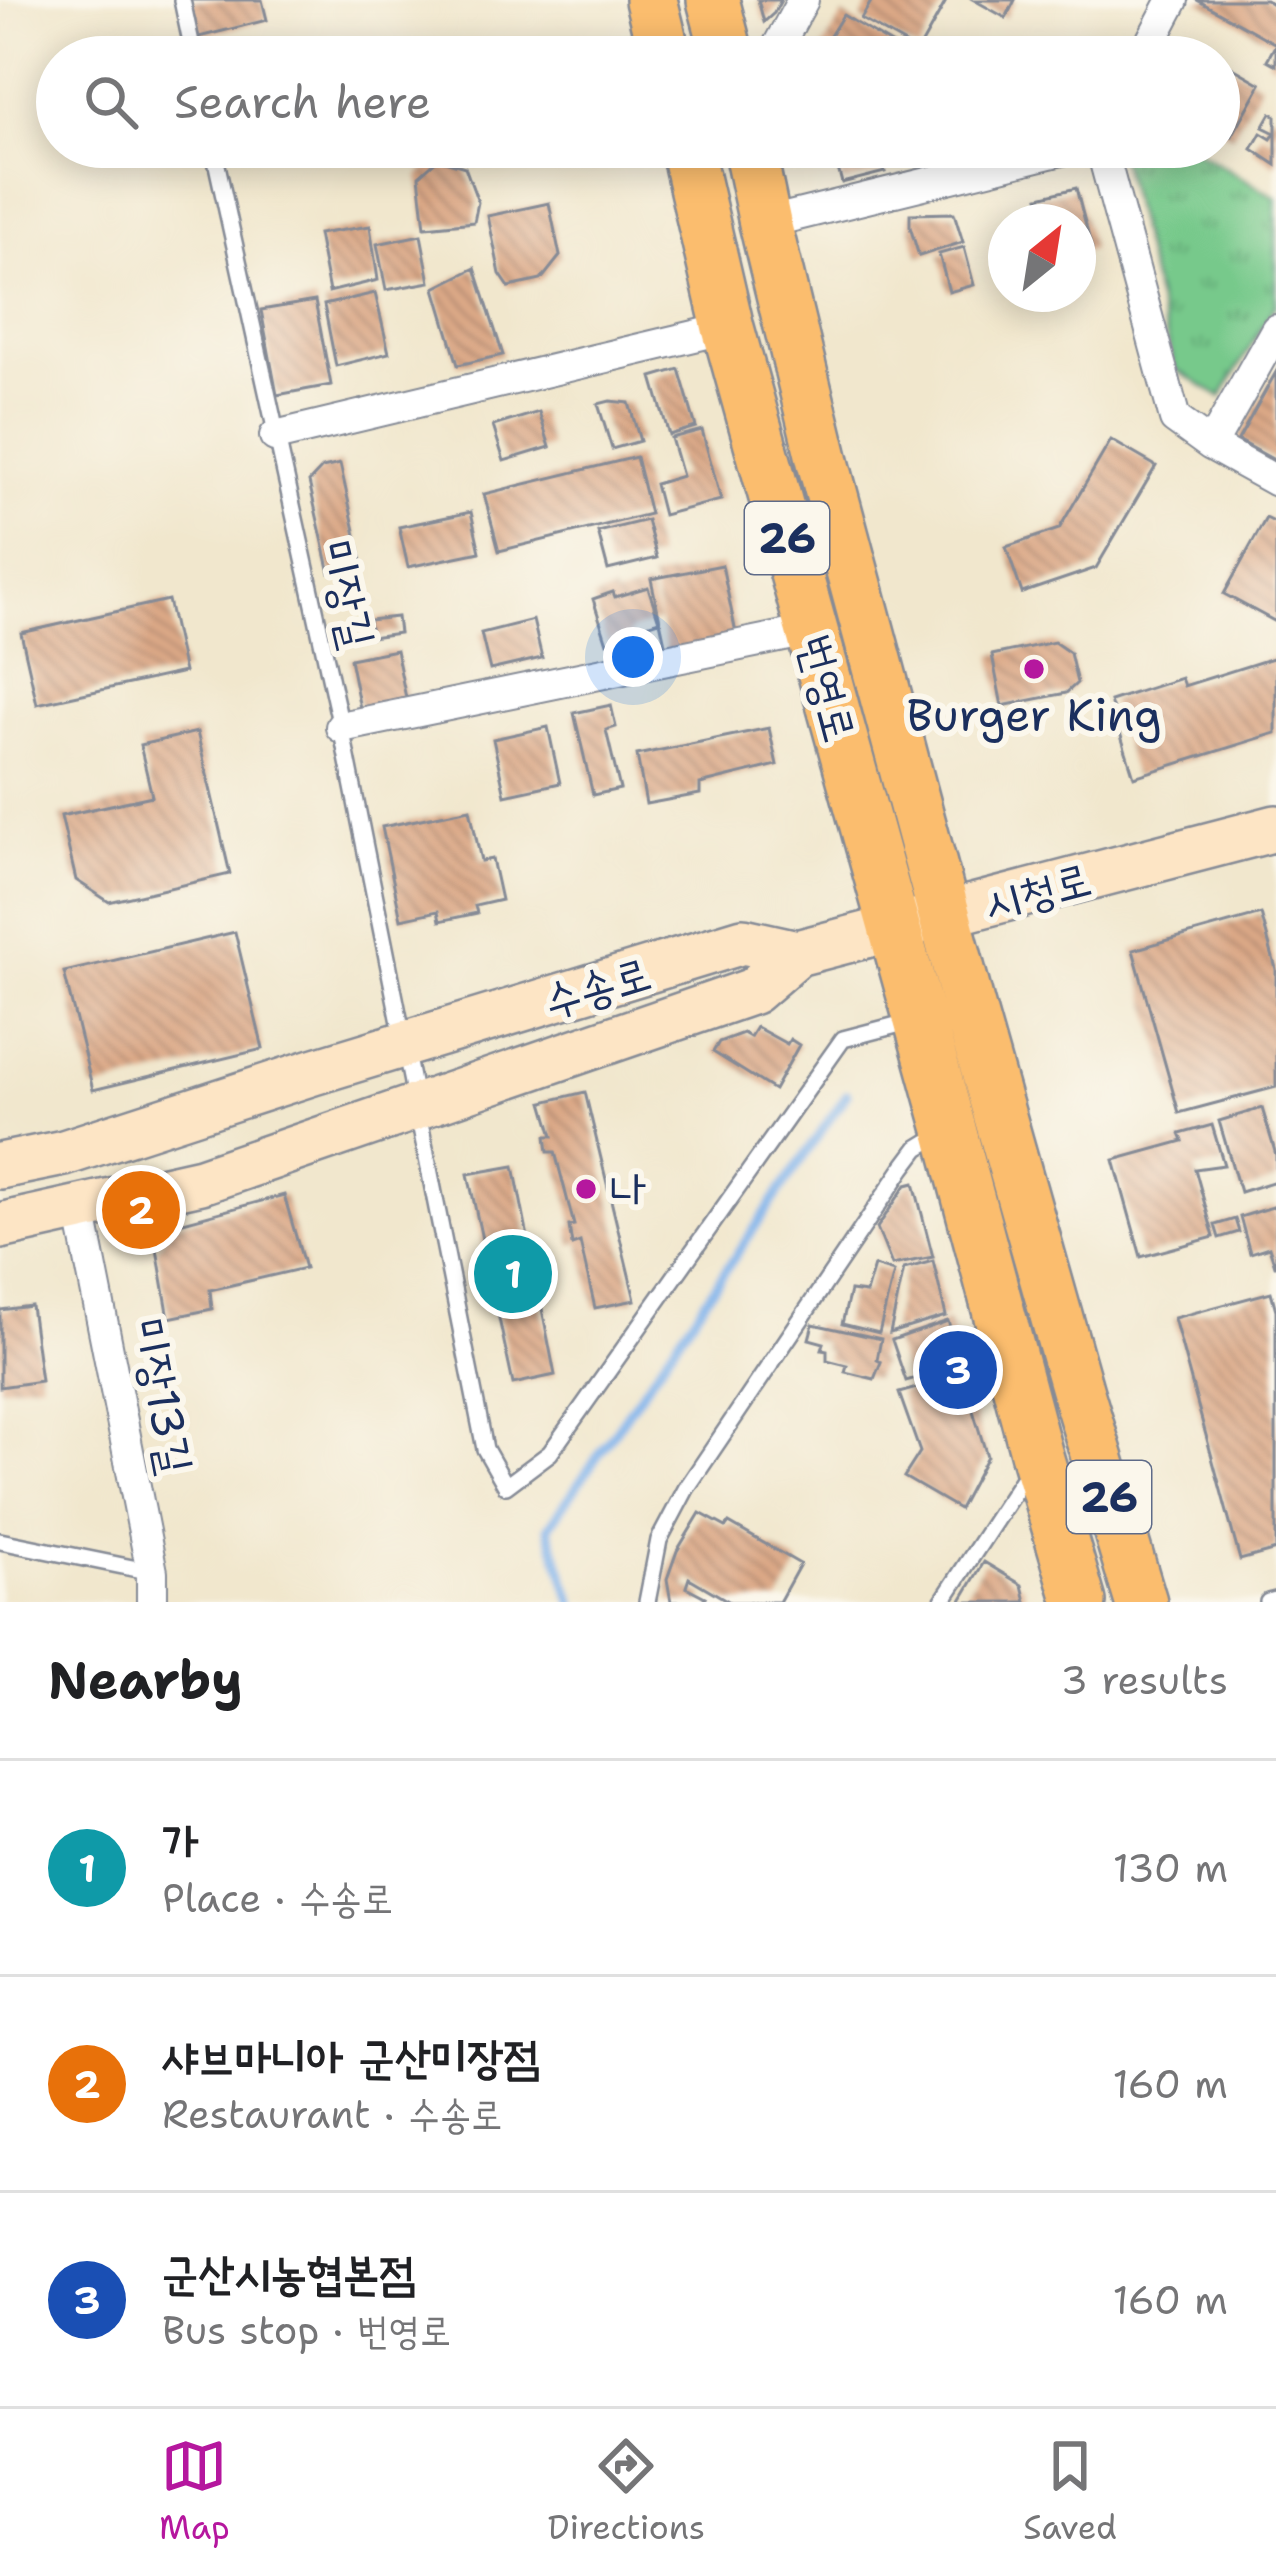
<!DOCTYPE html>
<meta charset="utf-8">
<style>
:root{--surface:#fff;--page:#f2f2f2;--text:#202124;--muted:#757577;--line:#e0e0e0;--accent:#b5179e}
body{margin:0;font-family:"Shantell Sans","Poor Story",sans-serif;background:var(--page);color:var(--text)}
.compass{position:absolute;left:988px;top:204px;width:108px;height:108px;border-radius:50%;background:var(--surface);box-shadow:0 6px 30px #0003;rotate:30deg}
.you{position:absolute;left:633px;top:657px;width:42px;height:42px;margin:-30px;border:9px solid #fff;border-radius:50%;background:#1a73e8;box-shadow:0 0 0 18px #1a73e833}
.badge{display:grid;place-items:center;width:78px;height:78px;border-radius:50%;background:var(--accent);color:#fff;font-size:39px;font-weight:700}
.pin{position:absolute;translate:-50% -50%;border:6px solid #fff;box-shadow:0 3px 12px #0006}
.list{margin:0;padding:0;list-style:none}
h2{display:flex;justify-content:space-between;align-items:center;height:156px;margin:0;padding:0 48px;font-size:51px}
h2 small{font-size:39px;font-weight:400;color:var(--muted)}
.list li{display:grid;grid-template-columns:78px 1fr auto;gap:36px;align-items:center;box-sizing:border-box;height:216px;padding:0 48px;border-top:3px solid var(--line)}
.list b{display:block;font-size:45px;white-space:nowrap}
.list p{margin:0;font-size:39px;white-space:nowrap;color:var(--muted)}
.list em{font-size:39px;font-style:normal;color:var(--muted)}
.icon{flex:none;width:66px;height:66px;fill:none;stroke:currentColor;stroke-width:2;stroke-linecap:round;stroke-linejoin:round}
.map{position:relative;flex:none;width:1276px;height:1602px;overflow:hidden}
.search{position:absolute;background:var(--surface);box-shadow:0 6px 30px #0003;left:36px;right:36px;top:36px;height:132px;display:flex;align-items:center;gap:30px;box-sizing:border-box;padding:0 42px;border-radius:66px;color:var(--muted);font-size:45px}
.sheet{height:804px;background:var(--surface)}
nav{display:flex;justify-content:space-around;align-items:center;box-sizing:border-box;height:168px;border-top:3px solid var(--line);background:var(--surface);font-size:33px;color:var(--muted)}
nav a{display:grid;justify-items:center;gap:6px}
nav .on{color:var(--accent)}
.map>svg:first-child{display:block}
.grass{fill:url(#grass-tufts);stroke:#497c74;stroke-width:3}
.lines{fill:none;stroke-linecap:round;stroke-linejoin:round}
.stream{stroke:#7db1eb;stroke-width:9}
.building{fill:url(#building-back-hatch)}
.lane-casing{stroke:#868b96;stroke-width:20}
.street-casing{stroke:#868b96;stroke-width:34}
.secondary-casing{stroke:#868b96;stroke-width:50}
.primary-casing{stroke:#868b96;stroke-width:56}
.lane{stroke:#fff;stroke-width:15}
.street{stroke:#fff;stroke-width:30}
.secondary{stroke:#fde5c5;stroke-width:45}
.primary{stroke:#fbbd6e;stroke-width:51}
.poi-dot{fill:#b5179e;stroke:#fbf7ec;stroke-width:4.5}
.labels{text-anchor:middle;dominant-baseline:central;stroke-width:12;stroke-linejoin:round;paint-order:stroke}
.shield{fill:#fbf7ec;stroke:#5e6b89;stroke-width:3}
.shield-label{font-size:42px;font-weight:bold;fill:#1b2f5e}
.street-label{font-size:45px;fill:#1b2f5e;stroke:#fbf7ec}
.poi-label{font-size:45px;fill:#1b2f5e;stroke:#fbf7ec}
</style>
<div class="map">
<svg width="1276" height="1602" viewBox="0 0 1276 1602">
<defs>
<pattern id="grass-tufts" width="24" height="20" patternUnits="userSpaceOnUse" patternTransform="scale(3)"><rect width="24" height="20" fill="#77c98b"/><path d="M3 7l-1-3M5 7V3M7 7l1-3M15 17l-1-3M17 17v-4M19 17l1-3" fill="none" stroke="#61a475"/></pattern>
<pattern id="building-back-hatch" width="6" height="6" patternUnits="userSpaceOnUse" patternTransform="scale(3)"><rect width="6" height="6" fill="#dba886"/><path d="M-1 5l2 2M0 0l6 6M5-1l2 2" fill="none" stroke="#b18971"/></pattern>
</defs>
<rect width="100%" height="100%" fill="#fbf7ec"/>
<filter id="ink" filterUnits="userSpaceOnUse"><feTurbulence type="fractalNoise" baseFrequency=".00833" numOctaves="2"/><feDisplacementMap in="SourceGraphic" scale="24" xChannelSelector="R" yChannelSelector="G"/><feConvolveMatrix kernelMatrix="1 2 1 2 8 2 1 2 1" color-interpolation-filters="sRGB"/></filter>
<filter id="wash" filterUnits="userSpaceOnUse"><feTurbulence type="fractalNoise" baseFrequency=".004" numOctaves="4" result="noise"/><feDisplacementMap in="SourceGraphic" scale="48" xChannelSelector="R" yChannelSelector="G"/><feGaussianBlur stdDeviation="2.7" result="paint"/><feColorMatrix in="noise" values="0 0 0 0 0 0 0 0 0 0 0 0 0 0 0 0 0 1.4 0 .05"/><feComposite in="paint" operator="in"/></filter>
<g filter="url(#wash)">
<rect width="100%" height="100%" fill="#f1e7cd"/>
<!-- grass -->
<path class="grass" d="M1123,147H1190L1276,197V303L1221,397L1175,369L1119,153Z"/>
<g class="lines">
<!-- stream -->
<path class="stream" d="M573,1602L548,1528L847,1094"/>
</g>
<g id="blocks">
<!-- building -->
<path class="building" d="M190,0H262L267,20L199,37Z
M758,0H781L774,13L764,22Z
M872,0H940L945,3L918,51L861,19Z
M974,0H1015L1006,18Z
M1197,0H1266L1276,6V65L1267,60L1276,44Z
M843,15L903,51L899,57H817Z
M1219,60L1261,84L1232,136L1219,129Z
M1271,113L1276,116V165L1252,149L1261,133L1271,139L1275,133L1263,127Z
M832,147H893L895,152L881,156L885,172L842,183Z
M438,159L465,167L478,202L474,222L425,227L419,176Z
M1076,188L1092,249L1078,253V222H1046L1039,197Z
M549,203L560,256L541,280L509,287L500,274L488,216Z
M954,213L963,242L919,256L910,227V214Z
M370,226L378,280L329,292L318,234Z
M421,235L430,282L386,290L377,244Z
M964,247L974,285L949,292L939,254Z
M475,268L503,355L458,365L435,288Z
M375,293L389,353L336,366L324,305Z
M315,301L331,385L277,395L261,310Z
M679,369L696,427L669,435L652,377Z
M1276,372V461L1238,440Z
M610,401L629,403L640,441L612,449L598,404Z
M539,412L550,447L504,461L493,426Z
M702,430L721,500L663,515L655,484L682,476L671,438Z
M1111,440L1156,466L1096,568L1022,593L1006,547L1059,529Z
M636,457L650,514L499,551L484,494Z
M340,464L363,566L330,573L309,482L322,468Z
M471,512L480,552L408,567L399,527Z
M1266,518L1276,523V622L1224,594Z
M647,520L657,558L608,570L598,532Z
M722,565L737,638L667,653L651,579Z
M648,587L659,621L629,631L631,635L607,643L593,599L613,592L615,597Z
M168,600L184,672L37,704L21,633Z
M397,617L399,633L371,637L369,620Z
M533,620L542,658L490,670L481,633Z
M1054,642L1070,653L1077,683L1066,693L1002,706L992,655Z
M396,650L406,698L393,701L394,706L361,713L350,659Z
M1276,657V733L1134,777L1110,701L1181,678L1184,686Z
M611,705L616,727L606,730L620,789L593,795L574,713Z
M548,727L560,783L505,795L493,739Z
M769,728L777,765L700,784V794L646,804L637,755Z
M197,732L230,874L109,902L76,880L61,816L152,796L140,745Z
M470,809L481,861L492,859L501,900L475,906L477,913L440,921L438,911L401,919L382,827Z
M1261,914L1276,969V1087L1179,1113L1133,950Z
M235,932L263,1049L93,1090L64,972Z
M756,1027L787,1044L790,1039L799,1045L774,1090L713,1052L719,1042L743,1033L750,1037Z
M585,1092L635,1300L595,1308L580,1242L572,1245L569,1226L574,1225L555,1152H548L546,1136H553L543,1102Z
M1262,1108L1276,1155V1181L1240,1192L1219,1121Z
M1212,1125L1224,1165L1195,1169L1214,1237L1141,1257L1114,1160L1183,1141L1180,1134Z
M514,1166L555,1375L513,1384L468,1174Z
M914,1183L933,1257L892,1265L877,1228L906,1185Z
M284,1195L305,1268L210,1290L212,1309L169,1318L157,1249L172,1225Z
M1276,1206V1266H1275L1269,1247L1250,1253L1240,1217Z
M1235,1219L1239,1232L1219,1238L1215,1225Z
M933,1261L946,1316L890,1333L904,1269Z
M874,1266L894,1272L879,1333L842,1324L850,1291L866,1293Z
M1271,1292L1276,1310V1550L1240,1560L1174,1318Z
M31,1306L41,1381L0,1387V1310Z
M948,1321L962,1365L906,1381L892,1340Z
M813,1324L881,1339L877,1360L881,1362L874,1379L845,1372L847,1365L827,1360V1350L822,1349L824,1343L809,1339Z
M962,1375L987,1456L959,1509L904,1477L920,1452L899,1393Z
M700,1513L726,1527L729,1523L800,1564L779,1602H730L689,1578L686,1587L705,1597L701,1602H671L667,1579L677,1551Z
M984,1562L1022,1585L1026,1602H960Z"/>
</g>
</g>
<g filter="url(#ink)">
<use href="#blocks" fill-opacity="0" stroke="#868b96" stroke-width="3"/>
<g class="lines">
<defs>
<path id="lane" d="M182,0L194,57
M213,147L341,727L485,1449L506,1486L550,1453L843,1039L912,1021
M0,1541L152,1572
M647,1602L659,1540L686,1489L903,1168L918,1148L941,1134
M942,1602L1029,1469
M1268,1602L1276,1600"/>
<path id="street" d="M772,57L803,0
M1143,57L1173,0
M1101,147L1175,419L1211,445
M765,223L1074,147
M1276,330L1211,445L1276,481
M275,436L728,328
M341,727L813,630
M80,1209L152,1572V1602"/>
<path id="secondary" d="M797,953L1276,828
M0,1166L64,1153L313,1072L743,941L797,953L753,991L201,1181L0,1226"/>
<path id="primary" d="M651,0L665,57
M713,0L728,57
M686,147L728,328L950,1129L1037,1456L1080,1602
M749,147L765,223L823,462L969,1007L1078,1393L1141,1602"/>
</defs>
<!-- lane casing -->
<use href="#lane" class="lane-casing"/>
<!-- street casing -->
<use href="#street" class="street-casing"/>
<!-- secondary casing -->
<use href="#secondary" class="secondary-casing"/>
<!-- primary casing -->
<use href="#primary" class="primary-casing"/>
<!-- lane -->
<use href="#lane" class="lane"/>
<!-- street -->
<use href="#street" class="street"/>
<!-- secondary -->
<use href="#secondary" class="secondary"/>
<!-- primary -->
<use href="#primary" class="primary"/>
</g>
</g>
<!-- markers -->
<g class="poi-dot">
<circle cx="1034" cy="669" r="12"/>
<circle cx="586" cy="1189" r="12"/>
</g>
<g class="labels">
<!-- shield labels -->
<g class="shield">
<rect x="745" y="502" width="84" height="72" rx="9"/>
<rect x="1067" y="1461" width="84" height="72" rx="9"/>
</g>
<g class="shield-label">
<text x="787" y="538">26</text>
<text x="1109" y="1497">26</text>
</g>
<!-- street labels -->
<g class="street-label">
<text transform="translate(348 594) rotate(77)">미장길</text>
<text transform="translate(828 688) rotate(75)">번영로</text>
<text transform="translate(1037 891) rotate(-15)">시청로</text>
<text transform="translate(597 987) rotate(-17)">수송로</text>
<text transform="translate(163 1396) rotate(79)">미장13길</text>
</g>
<!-- poi labels -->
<g class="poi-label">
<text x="1034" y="715">Burger King</text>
<text x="610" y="1189" text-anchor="start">나</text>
</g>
</g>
</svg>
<svg class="compass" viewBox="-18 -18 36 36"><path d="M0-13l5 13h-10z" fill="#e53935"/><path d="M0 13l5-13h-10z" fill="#757577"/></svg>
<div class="you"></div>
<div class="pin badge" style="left:513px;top:1274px;background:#0f9aa8">1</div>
<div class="pin badge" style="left:141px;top:1210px;background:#e8710a">2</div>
<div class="pin badge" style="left:958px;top:1370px;background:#1a4fb4">3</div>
<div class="search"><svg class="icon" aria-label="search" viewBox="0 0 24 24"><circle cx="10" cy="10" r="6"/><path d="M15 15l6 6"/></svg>Search here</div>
</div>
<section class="sheet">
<h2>Nearby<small>3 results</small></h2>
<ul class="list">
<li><span class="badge" style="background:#0f9aa8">1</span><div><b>가</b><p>Place · 수송로</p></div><em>130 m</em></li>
<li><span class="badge" style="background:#e8710a">2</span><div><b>샤브마니아 군산미장점</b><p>Restaurant · 수송로</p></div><em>160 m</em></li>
<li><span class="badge" style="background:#1a4fb4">3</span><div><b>군산시농협본점</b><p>Bus stop · 번영로</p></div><em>160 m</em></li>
</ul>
</section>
<nav>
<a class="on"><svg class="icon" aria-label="map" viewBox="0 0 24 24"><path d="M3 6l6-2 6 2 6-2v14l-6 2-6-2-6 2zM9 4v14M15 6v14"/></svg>Map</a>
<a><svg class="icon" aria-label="directions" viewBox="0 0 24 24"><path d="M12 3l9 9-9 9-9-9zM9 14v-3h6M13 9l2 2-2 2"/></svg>Directions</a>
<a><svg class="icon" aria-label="saved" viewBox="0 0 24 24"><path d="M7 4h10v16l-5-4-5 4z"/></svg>Saved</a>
</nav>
